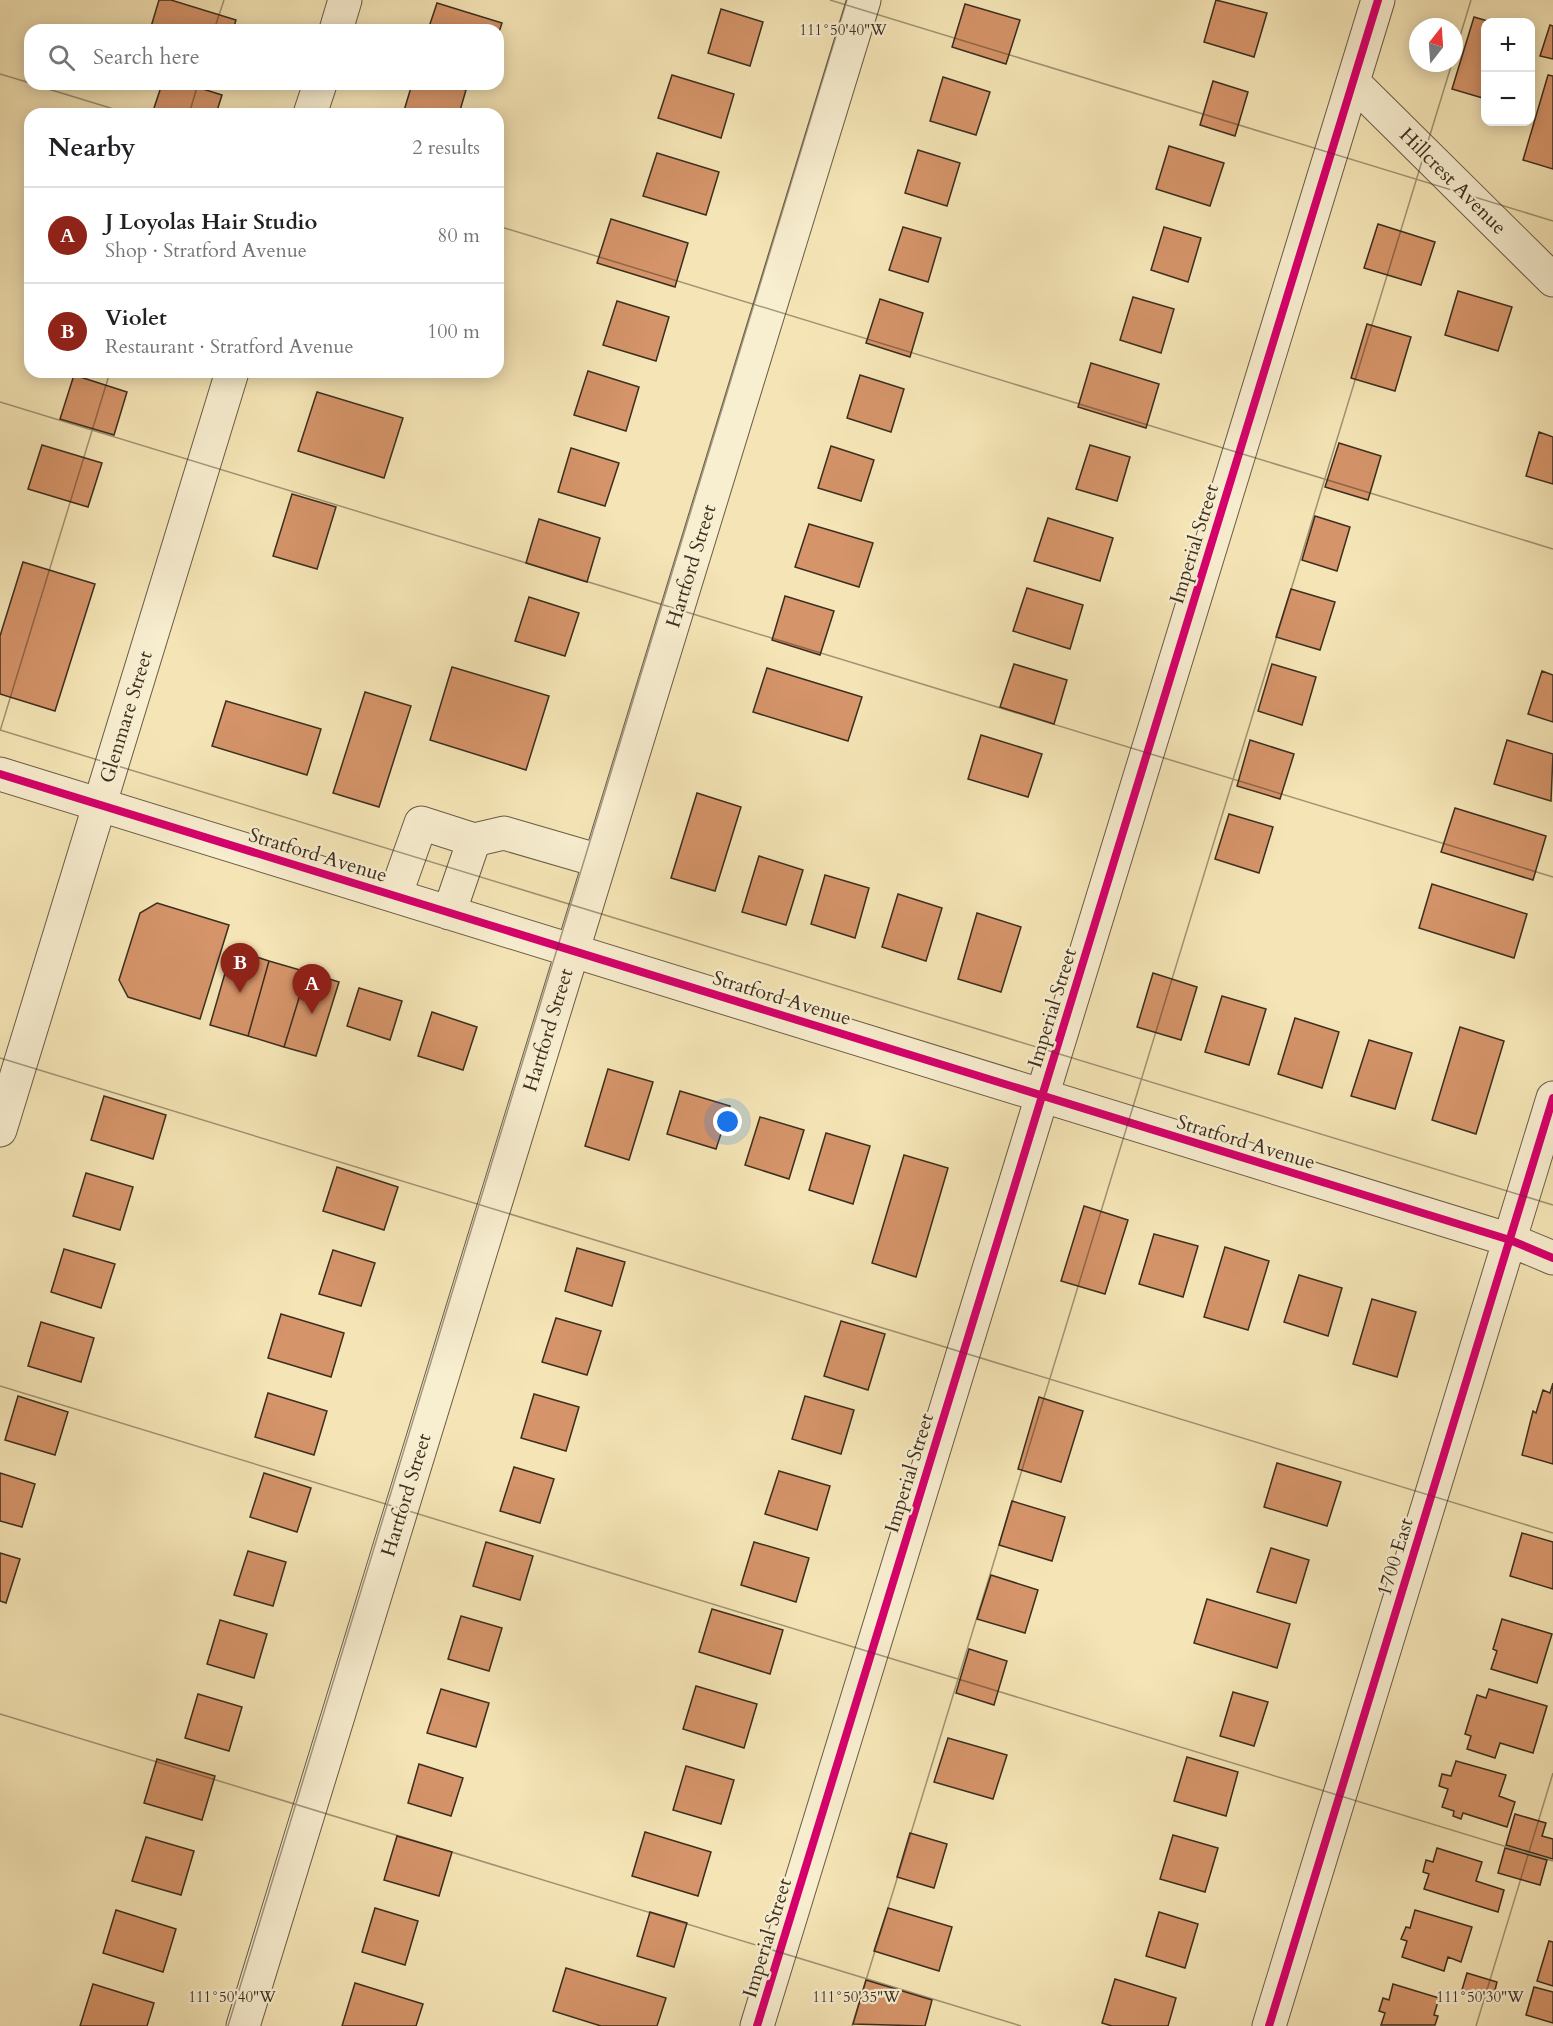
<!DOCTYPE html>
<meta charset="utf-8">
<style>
:root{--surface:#fff;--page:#f2f2f2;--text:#202124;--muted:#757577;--line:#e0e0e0;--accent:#8f2418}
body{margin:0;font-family:Cardo,serif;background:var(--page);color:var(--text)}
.controls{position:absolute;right:18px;top:18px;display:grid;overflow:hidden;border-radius:12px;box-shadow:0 3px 15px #0003}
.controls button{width:54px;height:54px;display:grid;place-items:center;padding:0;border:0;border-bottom:2px solid var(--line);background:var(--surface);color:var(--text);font:30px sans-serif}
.compass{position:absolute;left:1409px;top:18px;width:54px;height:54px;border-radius:50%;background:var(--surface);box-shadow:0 3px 15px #0003;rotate:17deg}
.you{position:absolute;left:728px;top:1122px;width:21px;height:21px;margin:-15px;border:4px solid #fff;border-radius:50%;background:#1a73e8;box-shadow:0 0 0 9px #1a73e833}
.badge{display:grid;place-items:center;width:39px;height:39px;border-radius:50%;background:var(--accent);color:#fff;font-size:20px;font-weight:700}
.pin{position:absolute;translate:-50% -50px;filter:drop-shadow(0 2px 3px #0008)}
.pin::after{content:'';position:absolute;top:32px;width:21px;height:18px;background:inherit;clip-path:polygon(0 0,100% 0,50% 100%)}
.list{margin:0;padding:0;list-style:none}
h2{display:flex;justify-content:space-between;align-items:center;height:78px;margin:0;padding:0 24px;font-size:26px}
h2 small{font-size:20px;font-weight:400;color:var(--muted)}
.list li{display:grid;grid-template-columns:39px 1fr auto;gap:18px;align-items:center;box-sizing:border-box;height:96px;padding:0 24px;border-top:2px solid var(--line)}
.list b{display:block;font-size:22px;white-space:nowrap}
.list p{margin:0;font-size:20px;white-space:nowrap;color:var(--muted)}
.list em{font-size:20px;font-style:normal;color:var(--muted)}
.icon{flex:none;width:33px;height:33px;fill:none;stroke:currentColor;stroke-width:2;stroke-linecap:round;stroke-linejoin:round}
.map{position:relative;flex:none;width:1553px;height:2026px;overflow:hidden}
.search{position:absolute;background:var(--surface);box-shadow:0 3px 15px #0003;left:24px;top:24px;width:480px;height:66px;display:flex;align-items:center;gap:15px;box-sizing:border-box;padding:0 21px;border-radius:18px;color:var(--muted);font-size:22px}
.panel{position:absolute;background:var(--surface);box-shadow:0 3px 15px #0003;left:24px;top:108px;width:480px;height:270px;border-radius:18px}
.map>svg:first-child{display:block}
.building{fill:#d59469;stroke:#3c2e20;stroke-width:1.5}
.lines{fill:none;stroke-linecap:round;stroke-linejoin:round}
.minor-casing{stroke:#6a5c46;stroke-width:35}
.minor{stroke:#f8eed0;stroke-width:33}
.cycleway-casing{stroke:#f8eed0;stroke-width:11}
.cycleway{stroke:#d6006c;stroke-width:8}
.ticks{fill:none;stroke:#3c2e20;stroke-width:1.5;stroke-opacity:0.45}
.labels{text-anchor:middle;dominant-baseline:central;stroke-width:4.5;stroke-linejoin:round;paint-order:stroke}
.street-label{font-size:20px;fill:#3c2e20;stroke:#f8eed0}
.ticks-label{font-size:15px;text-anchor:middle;fill:#3c2e20;stroke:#f8eed0;stroke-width:4.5;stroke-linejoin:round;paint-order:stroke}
</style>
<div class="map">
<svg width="1553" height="2026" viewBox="0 0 1553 2026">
<rect width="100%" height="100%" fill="#f5e5b6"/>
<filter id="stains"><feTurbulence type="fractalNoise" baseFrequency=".00333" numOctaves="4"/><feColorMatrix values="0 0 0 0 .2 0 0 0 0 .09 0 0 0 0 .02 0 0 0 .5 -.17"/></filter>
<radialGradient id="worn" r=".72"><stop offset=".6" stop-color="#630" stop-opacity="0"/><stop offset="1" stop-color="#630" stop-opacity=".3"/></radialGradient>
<!-- building -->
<path class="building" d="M159,0H171L236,20L233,30H150Z
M1216,0L1267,13L1254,57L1204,42Z
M437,3L502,23L498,35V30H428Z
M965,4L1020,20L1006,64L952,47Z
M721,9L763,22L750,66L708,53Z
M1474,17L1491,22H1486V99L1452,89Z
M1550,25L1553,26V59L1540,56Z
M672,75L734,94L721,138L658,118Z
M1548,75L1553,76V169L1523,160Z
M943,77L990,92L976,135L930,121Z
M1213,81L1248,92L1235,136L1200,125Z
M162,84H187L222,95L216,114H152Z
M412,84H445L466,90L459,114H403Z
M1169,146L1224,163L1210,206L1156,189Z
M918,150L960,163L947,206L905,193Z
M657,153L719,172L706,215L643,196Z
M611,219L688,243L675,287L597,263Z
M1378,224L1435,242L1421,285L1364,268Z
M903,227L941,238L928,282L889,270Z
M1164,227L1201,238L1188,282L1151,270Z
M1458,291L1512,307L1498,351L1445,335Z
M1133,297L1174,309L1161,353L1120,340Z
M880,299L923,313L910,357L866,343Z
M617,301L669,317L656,361L603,345Z
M1367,324L1411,337L1395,391L1351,378Z
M1091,363L1159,384L1146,428L1078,407Z
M588,371L639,387L626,431L574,415Z
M74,375L127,392L114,435L60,419Z
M860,375L904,389L891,432L847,418Z
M317,392L403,418L384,478L298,451Z
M1539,432L1553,437V484L1526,476Z
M1339,443L1381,456L1368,500L1325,487Z
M42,445L102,463L88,507L28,489Z
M1090,445L1130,457L1117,501L1076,489Z
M831,446L874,460L861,501L818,488Z
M571,448L619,463L605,506L558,492Z
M292,494L336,507L317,569L273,556Z
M1315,516L1350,527L1337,571L1302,560Z
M1048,518L1113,538L1100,581L1034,561Z
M539,519L600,538L587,582L526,563Z
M809,524L873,543L859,587L795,567Z
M23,562L95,584L55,711L0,694V636Z
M1027,588L1083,605L1070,649L1013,631Z
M1291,589L1335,602L1320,650L1276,637Z
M785,596L834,611L820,655L772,640Z
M529,597L579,613L565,656L515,641Z
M1014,664L1067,680L1054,724L1000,707Z
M1272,664L1316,677L1302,725L1258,711Z
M452,667L549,696L526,770L430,740Z
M767,668L862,697L848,741L753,712Z
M1542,671L1553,675V722L1528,714Z
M365,692L411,706L379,807L333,793Z
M226,701L321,729L307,775L212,746Z
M981,735L1042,754L1028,797L968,779Z
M1250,740L1294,754L1280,799L1237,786Z
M1507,740L1553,754L1551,801L1494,784Z
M697,793L741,807L715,891L671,878Z
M1455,808L1546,836L1533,880L1441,852Z
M1229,814L1273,827L1259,873L1215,859Z
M759,856L803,870L786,925L742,912Z
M825,875L869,888L855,938L811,924Z
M1432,884L1527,914L1514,958L1419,928Z
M898,894L942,908L926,961L882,947Z
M157,903L229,925L200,1019L128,997L119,980L140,913Z
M977,913L1021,927L1001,992L958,979Z
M232,949L269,961L248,1036L210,1025Z
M269,961L307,972L284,1047L248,1036Z
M307,972L339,982L316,1056L284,1047Z
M1153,973L1197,987L1181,1040L1137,1027Z
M359,988L402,1001L390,1040L347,1026Z
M1222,996L1266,1009L1249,1065L1205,1052Z
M432,1012L477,1027L463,1070L418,1056Z
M1295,1018L1339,1032L1322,1088L1278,1074Z
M1460,1027L1504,1041L1476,1134L1432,1120Z
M1369,1040L1412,1053L1395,1109L1351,1096Z
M608,1069L653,1082L629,1160L585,1146Z
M680,1091L730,1106L716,1149L667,1134Z
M104,1096L166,1115L153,1159L91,1140Z
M760,1117L804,1130L789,1179L745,1165Z
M826,1133L870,1146L853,1204L809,1190Z
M904,1155L948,1168L916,1277L872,1263Z
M337,1167L398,1187L384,1230L323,1211Z
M86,1173L133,1187L120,1230L73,1216Z
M1084,1206L1128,1220L1105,1294L1061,1281Z
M1154,1234L1198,1246L1183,1297L1139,1284Z
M1225,1247L1269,1261L1248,1330L1204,1317Z
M577,1248L625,1262L612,1306L565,1291Z
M64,1249L115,1264L101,1308L51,1292Z
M333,1250L375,1263L361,1306L319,1294Z
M1299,1275L1342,1288L1328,1336L1284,1322Z
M1372,1299L1416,1312L1397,1377L1353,1364Z
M281,1314L344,1333L331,1377L268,1358Z
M556,1318L601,1331L587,1375L542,1362Z
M841,1321L885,1334L868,1390L824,1376Z
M41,1322L94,1338L81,1382L28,1366Z
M1553,1383V1464L1522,1455L1533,1411L1536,1413L1543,1390L1550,1393Z
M268,1393L327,1411L314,1455L255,1437Z
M534,1394L579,1407L566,1451L521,1438Z
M18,1396L68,1412L55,1455L5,1440Z
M805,1396L854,1410L841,1454L792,1439Z
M1039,1397L1083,1411L1061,1482L1018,1469Z
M1277,1463L1341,1482L1327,1526L1264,1507Z
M514,1467L554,1479L540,1523L500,1511Z
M779,1471L830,1486L817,1530L765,1514Z
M0,1473L35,1484L22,1527L0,1521Z
M264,1473L311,1488L297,1532L250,1517Z
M1012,1501L1065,1517L1052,1561L999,1545Z
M1522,1533L1553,1542V1589L1510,1576Z
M486,1542L533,1556L520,1600L473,1586Z
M754,1542L809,1558L796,1602L741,1585Z
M1271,1548L1309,1560L1296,1603L1257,1592Z
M248,1551L286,1562L273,1606L234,1595Z
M0,1553L20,1559L6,1603L0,1601Z
M991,1575L1038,1590L1025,1633L977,1619Z
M1207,1599L1290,1624L1277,1668L1194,1643Z
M712,1609L783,1630L770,1674L699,1652Z
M461,1616L502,1628L489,1671L448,1659Z
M1502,1619L1552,1634L1537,1683L1491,1669L1497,1651L1493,1649Z
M220,1620L267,1634L254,1678L207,1664Z
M969,1649L1007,1661L994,1705L956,1693Z
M696,1686L757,1704L744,1748L683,1729Z
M441,1689L489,1703L476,1747L427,1733Z
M1489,1689L1547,1706L1533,1753L1500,1743L1495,1758L1467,1749L1471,1736L1465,1734L1477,1695L1486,1698Z
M1233,1692L1268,1702L1254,1746L1220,1736Z
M198,1694L242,1707L229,1751L185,1738Z
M948,1738L1007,1755L993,1799L934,1782Z
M1187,1757L1238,1772L1226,1816L1174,1801Z
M157,1759L215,1776L202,1820L144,1803Z
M1456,1761L1506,1775L1499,1796L1515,1802L1507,1827L1463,1813L1461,1819L1453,1816L1454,1811L1442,1807L1448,1789L1439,1786L1442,1774L1451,1776Z
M419,1764L463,1778L451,1816L408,1803Z
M686,1766L734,1780L721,1824L673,1810Z
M1515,1814L1546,1823L1542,1836L1553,1839V1859L1506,1845Z
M645,1832L711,1852L698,1896L632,1876Z
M910,1833L947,1844L934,1888L897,1877Z
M1173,1835L1218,1848L1205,1892L1160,1879Z
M397,1836L452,1852L439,1896L384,1880Z
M146,1837L194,1851L181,1895L132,1881Z
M1437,1848L1482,1862L1476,1881L1504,1890L1498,1912L1424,1889L1429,1874L1423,1872L1426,1860L1433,1862Z
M1505,1848L1547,1860L1540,1885L1498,1873Z
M375,1908L418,1921L405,1965L362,1952Z
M888,1908L952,1927L939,1971L874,1951Z
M116,1910L176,1929L163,1972L103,1953Z
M1415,1910L1472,1927L1461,1962L1448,1957L1444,1971L1402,1957L1407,1941L1401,1939L1406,1927L1410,1928Z
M650,1912L687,1923L674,1967L637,1956Z
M1159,1912L1198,1924L1185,1968L1146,1956Z
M1549,1941L1553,1942V1986L1537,1981Z
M566,1968L666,1998L657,2026H601L553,2011Z
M1467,1973L1497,1982L1492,2002L1461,1993Z
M1115,1979L1176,1998L1168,2026H1112L1102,2023Z
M866,1980L932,2000L925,2026L853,2024Z
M355,1983L423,2004L416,2026H342Z
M93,1984L154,2003L147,2026H80Z
M1393,1984L1439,1998L1434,2015L1438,2016L1435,2025H1381L1385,2013L1379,2011L1383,1998L1389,2000Z
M1534,1987L1553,1992V2023L1526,2015Z"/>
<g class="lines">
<defs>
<path id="minor" d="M336,30L345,0
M1353,82L1553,280
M310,114L320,84
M0,774L1510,1240L1553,1258
M474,840L504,833L600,861
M395,896L421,823L474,840L449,913
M0,1130L232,372
M243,2026L864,0
M757,2026L1378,0
M1269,2026L1553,1098"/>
</defs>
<!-- minor casing -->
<use href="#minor" class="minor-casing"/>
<!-- minor -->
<use href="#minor" class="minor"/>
<defs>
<path id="cycleway" d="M0,774L1510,1240L1553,1258
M757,2026L1378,0
M1269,2026L1553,1098"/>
</defs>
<!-- cycleway casing -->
<use href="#cycleway" class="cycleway-casing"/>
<!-- cycleway -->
<use href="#cycleway" class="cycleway"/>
</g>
<!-- ticks -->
<path class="ticks" d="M830,0L1553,221M214,30L224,0M1454,56L1471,0M0,74L30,83M32,84L130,114M189,114L198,84M498,226L1553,549M0,402L1553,877M0,730L1553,1205M0,731L110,372M0,1058L1553,1533M0,1386L1553,1861M0,1714L1021,2026M228,2026L847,0M852,2026L1452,63M1476,2026L1553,1773"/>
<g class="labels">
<!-- street labels -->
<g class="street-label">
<text transform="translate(1453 181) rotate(45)">Hillcrest Avenue</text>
<text transform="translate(1194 544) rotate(-73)">Imperial Street</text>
<text transform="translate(691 566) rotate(-73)">Hartford Street</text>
<text transform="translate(126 717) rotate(-73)">Glenmare Street</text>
<text transform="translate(318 855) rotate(17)">Stratford Avenue</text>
<text transform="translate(782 998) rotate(17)">Stratford Avenue</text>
<text transform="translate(1052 1008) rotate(-73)">Imperial Street</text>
<text transform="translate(548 1030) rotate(-73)">Hartford Street</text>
<text transform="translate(1246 1142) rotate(17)">Stratford Avenue</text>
<text transform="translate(909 1473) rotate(-73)">Imperial Street</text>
<text transform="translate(406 1495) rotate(-73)">Hartford Street</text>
<text transform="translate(1395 1557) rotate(-73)">1700 East</text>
<text transform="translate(767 1938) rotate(-73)">Imperial Street</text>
</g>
</g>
<g class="ticks-label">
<text x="843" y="35">111°50'40"W</text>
<text x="232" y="2002">111°50'40"W</text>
<text x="856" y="2002">111°50'35"W</text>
<text x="1480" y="2002">111°50'30"W</text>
</g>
<rect width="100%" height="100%" filter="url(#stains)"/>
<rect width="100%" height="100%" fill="url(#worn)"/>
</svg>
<div class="controls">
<button>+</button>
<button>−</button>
</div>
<svg class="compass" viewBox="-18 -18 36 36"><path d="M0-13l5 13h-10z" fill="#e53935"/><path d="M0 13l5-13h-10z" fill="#757577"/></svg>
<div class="you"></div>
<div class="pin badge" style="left:312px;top:1014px">A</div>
<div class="pin badge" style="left:240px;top:993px">B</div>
<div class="search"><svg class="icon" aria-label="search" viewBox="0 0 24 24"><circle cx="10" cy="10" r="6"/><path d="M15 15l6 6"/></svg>Search here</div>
<section class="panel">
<h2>Nearby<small>2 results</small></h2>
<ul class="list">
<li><span class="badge">A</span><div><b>J Loyolas Hair Studio</b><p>Shop · Stratford Avenue</p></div><em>80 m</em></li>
<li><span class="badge">B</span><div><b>Violet</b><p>Restaurant · Stratford Avenue</p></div><em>100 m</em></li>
</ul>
</section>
</div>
